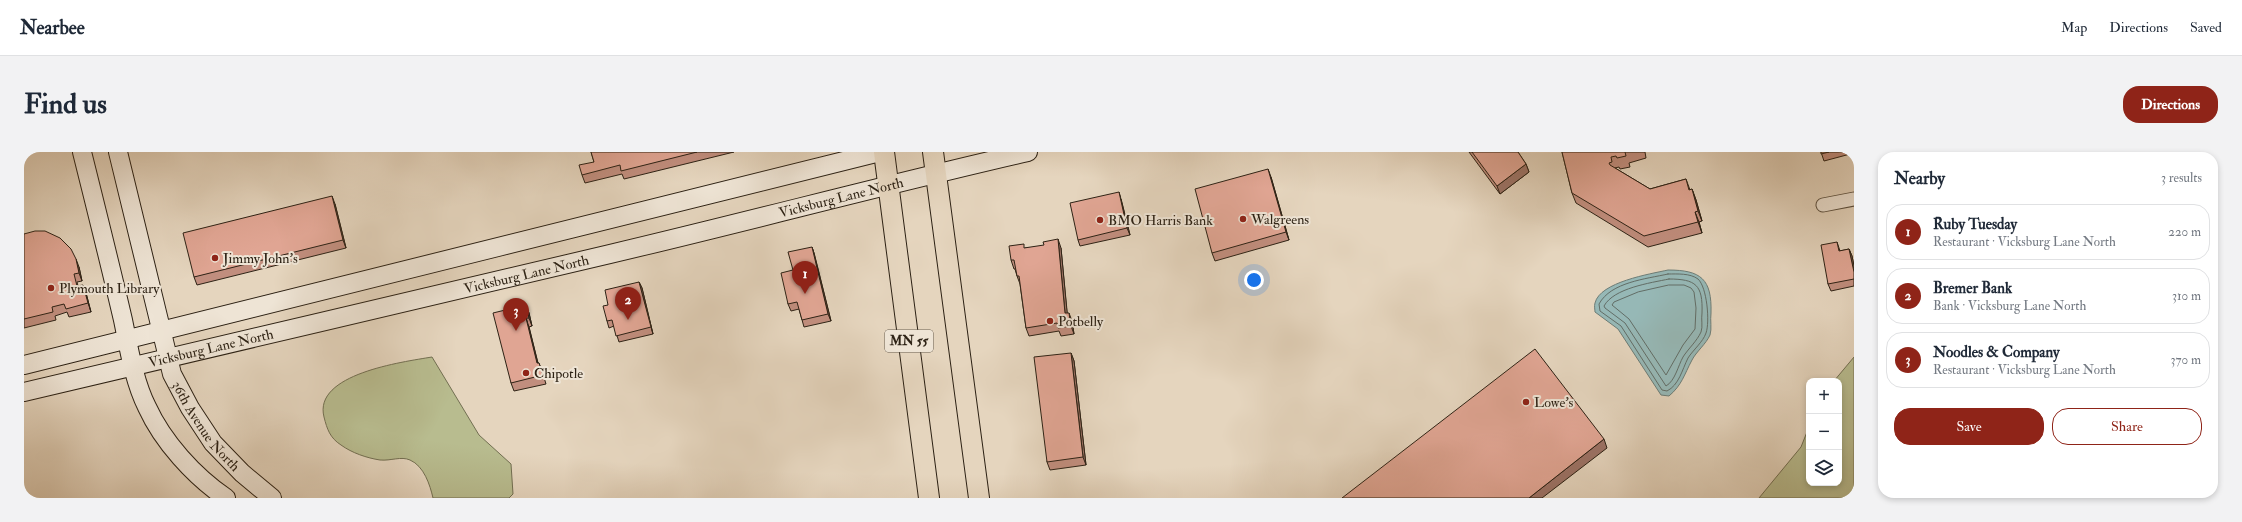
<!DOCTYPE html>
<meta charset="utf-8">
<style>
:root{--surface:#fff;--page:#f2f2f3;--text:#1f2937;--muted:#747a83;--line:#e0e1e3;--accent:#8f2418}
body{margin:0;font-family:"IM FELL Double Pica",serif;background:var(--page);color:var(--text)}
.controls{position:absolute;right:12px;bottom:12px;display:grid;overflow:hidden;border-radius:8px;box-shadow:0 2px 6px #0003}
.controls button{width:36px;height:36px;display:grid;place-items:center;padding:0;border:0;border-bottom:1px solid var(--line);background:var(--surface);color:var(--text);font:20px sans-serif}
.you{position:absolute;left:1230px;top:128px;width:14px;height:14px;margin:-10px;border:3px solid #fff;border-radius:50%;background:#1a73e8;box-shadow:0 0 0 6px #1a73e833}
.badge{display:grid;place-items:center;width:26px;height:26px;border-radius:50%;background:var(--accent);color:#fff;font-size:13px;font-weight:700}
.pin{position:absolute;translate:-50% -33px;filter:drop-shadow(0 1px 2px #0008)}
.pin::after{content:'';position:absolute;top:21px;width:14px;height:12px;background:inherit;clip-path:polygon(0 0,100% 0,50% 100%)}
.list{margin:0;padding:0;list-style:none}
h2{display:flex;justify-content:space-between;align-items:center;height:52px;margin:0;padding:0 16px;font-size:17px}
h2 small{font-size:13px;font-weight:400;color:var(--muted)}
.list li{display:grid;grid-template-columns:26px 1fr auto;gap:12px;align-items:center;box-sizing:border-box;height:56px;margin:0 8px 8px;padding:0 8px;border:1px solid var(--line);border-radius:16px}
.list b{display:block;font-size:15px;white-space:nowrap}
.list p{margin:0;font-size:13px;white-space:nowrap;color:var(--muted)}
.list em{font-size:13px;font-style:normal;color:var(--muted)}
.actions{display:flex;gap:8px;padding:12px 16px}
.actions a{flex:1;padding:9px 0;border:1px solid var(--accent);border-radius:16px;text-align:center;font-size:14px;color:var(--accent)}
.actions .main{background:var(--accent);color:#fff}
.icon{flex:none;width:22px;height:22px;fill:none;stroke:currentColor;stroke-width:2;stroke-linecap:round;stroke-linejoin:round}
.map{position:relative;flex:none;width:1830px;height:346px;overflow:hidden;border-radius:16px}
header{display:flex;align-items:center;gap:24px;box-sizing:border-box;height:56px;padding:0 20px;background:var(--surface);border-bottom:1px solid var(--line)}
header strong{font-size:19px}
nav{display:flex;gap:22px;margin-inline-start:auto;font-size:14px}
.intro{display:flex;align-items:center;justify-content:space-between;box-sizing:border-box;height:96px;padding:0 24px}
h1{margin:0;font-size:28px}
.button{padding:10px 18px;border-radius:16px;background:var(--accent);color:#fff;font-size:14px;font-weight:700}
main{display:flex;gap:24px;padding:0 24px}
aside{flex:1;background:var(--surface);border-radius:16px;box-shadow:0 2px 6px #0003}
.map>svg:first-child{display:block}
.green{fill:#b8bc8f;stroke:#726f52}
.water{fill:#96b8b6;stroke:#6c7c76}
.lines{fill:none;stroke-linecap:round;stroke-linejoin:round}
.shore{stroke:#626d66;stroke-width:1}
.street-casing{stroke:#5b4f3f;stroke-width:15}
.secondary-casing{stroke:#2d2215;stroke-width:20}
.primary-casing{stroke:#2d2215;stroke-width:22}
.street{stroke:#eee4d5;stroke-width:13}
.secondary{stroke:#eee4d5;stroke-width:18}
.primary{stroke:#e5d5be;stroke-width:20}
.wall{fill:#c18e7e;stroke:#2d2215}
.shaded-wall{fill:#9d7467;stroke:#2d2215}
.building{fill:#e0a593;stroke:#2d2215}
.poi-dot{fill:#8f2418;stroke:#eee4d5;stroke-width:1.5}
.labels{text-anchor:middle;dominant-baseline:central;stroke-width:4;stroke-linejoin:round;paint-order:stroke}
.shield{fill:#eee4d5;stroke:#675c4f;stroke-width:1}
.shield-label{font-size:13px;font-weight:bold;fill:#2d2215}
.street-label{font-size:14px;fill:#2d2215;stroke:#eee4d5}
.poi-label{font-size:14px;fill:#2d2215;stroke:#eee4d5;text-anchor:start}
</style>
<header>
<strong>Nearbee</strong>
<nav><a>Map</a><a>Directions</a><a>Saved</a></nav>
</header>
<div class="intro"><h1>Find us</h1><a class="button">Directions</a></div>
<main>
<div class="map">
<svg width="1830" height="346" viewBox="0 0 1830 346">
<rect width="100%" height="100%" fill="#e5d5be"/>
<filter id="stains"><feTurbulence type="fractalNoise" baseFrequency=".005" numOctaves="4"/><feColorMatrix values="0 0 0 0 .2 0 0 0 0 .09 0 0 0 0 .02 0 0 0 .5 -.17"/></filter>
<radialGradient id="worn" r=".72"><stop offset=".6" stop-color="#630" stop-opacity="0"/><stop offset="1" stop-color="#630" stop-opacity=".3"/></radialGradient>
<!-- green -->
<path class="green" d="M408,205L455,283L487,312L489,342L485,346H409C406,333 400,314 386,308C377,304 367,309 356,308C343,306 328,301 317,293C306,286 303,277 300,265C289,222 378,210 408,205Z
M1830,205V346H1735L1777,295L1785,275V331H1815V229H1810Z"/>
<!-- water -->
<path class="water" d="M1644,118C1677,118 1688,127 1687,161C1686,168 1688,177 1686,183C1682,192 1672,200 1668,208C1660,223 1658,233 1645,244L1637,243L1594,177L1571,160C1571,158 1570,154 1571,151C1576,130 1626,122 1644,118Z"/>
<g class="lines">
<!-- shore -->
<path class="shore" d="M1644,122C1653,122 1666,121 1674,127C1683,135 1686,170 1682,181C1679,190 1669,198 1664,206C1658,218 1655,233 1643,239L1638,238L1597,174L1576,159L1575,152C1587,130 1622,127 1644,122Z
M1645,127C1672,127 1679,133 1678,161C1677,167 1679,175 1677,180C1673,189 1664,197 1659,205C1654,214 1651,229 1642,234L1601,171L1581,156L1580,154C1590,136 1626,131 1645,127Z
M1645,133H1660L1667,136L1670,140L1672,156L1671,177L1659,193L1642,223L1605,167L1588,153L1590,150L1614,140Z"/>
<defs>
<path id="street" d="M1799,53L1830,47"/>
<g id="secondary">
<path d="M58,0C72,56 86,112 99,168C105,197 110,229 123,255C139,290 170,324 202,346"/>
<path id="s1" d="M94,0L148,222L166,256L189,291L218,321L248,346"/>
<path d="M0,213L856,0"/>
<path id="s2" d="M0,240C195,193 391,149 586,102C726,69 864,32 1004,0"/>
</g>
<path id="primary" d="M860,0L905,346
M909,0L955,346"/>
</defs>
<!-- street casing -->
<use href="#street" class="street-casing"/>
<!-- secondary casing -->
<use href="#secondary" class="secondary-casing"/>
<!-- primary casing -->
<use href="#primary" class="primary-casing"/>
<!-- street -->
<use href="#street" class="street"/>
<!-- secondary -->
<use href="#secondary" class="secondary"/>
<!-- primary -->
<use href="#primary" class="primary"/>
</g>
<!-- wall -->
<path class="wall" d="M567,0H710L600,27L598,22L561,31L558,23L570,10Z
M1445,0H1494L1502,12L1505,20L1476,42Z
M1538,0H1621L1622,6L1605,11L1606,15L1596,17L1595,15L1591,16L1626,37L1662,27L1666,38L1668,37L1672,48L1678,69L1675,70L1678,81L1624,95L1552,51L1548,41Z
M1797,0H1830V1L1800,9Z
M1247,25L1265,88L1191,109L1188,101Z
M1097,47L1106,83L1056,94L1054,88Z
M311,52L322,96L173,133L170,125Z
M0,82L55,115L58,129L53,130L54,134L62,141L67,160L45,165L43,160L31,164L32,168L0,176Z
M1813,90L1816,99L1825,97L1828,104L1830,114V134L1807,139L1804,132Z
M788,95L790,101L807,169L780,175L775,157L767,159L764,152L769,118Z
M1001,96H1037L1043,161L1048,169L1050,182L1037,184L1035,179L1005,184L1002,176L996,132L993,124L991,117H990L987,108Z
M615,130L618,136L629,182L595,190L590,174L585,176L583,169L584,153Z
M502,153L505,161L508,174L505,175L514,211H515L518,219L522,232L490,239L487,231Z
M1047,201L1050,209L1062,313L1026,318L1023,310Z"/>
<!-- shaded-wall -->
<path class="shaded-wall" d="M1502,12L1505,20L1476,42L1473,34Z
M1244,17L1247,25L1265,88L1262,80Z
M1668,37L1672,48L1678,69L1674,59Z
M1095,40L1097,47L1106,83L1103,76Z
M308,44L311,52L322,96L319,88Z
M1671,60L1675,70L1678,81L1674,70Z
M1034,87L1037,96L1044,169L1041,161Z
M788,95L790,101L807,169L804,162Z
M1825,97L1828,104L1830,114V120Z
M52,107L55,115L58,129L55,121Z
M615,130L618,136L629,182L627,175Z
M59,133L62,141L67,160L64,151Z
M502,153L505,161L508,174L505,166Z
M1045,161L1048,169L1050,182L1047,174Z
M502,166L505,175L516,220L513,211Z
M1047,201L1050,209L1062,313L1059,305Z
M1580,287L1583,296L1518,346H1505Z"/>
<!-- building -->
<path class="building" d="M567,0H673L597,19L596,13L558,23L555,13L570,10Z
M1448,0H1494L1502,12L1473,34Z
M1538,0H1601L1602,4L1593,6L1592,4L1587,5L1588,10L1585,11L1586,13L1626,37L1662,27L1665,38L1668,37L1674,59L1671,60L1674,70L1620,84L1548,41Z
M1797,0H1805L1797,2Z
M1244,17L1262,80L1188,101L1171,37Z
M1095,40L1103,76L1054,88L1046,51Z
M308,44L319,88L170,125L159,81Z
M11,79H21L36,86L47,97L52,107L55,121L50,122L53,134L59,133L64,151L42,157L40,152L28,155L29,160L0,167V82Z
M1034,87L1041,161H1045L1047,174L1034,176L1033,171L1002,176L995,124H993L990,108H987L985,94L1000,92V96L1020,93L1019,90Z
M1813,90L1815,99L1825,97L1830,120V127L1804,132L1797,93Z
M788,95L804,162L778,168L773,150L764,152L757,121L769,118L764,100Z
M615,130L627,175L592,184L588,168L583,169L579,154L584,153L581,138Z
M502,153L505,166H502L513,211H515L519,223L487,231L469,161Z
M1511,197L1580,287L1505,346H1318Z
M1047,201L1059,305L1023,310L1010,205Z"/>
<!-- markers -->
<g class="poi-dot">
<circle cx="1219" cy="67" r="4"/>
<circle cx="1076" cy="68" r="4"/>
<circle cx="191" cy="106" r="4"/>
<circle cx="27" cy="136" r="4"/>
<circle cx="1026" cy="169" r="4"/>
<circle cx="502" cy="221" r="4"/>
<circle cx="1502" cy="250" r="4"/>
</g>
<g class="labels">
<!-- shield labels -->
<rect class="shield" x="861" y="178" width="48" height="22" rx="3"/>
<g class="shield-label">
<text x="885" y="189">MN 55</text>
</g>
<!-- street labels -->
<g class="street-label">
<text stroke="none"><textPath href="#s2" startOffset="840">Vicksburg Lane North</textPath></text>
<text stroke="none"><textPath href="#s2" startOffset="516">Vicksburg Lane North</textPath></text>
<text stroke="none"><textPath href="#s2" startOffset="192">Vicksburg Lane North</textPath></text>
<text stroke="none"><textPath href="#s1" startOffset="291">36th Avenue North</textPath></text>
</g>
<!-- poi labels -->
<g class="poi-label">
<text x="1227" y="67">Walgreens</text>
<text x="1084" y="68">BMO Harris Bank</text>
<text x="199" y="106">Jimmy John's</text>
<text x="35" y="136">Plymouth Library</text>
<text x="1034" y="169">Potbelly</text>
<text x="510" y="221">Chipotle</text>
<text x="1510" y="250">Lowe's</text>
</g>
</g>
<rect width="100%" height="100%" filter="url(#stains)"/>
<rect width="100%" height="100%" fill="url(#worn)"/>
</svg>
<div class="controls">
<button>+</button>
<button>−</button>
<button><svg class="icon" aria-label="layers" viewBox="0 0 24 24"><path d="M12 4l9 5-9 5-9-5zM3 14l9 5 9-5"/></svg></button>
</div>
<div class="you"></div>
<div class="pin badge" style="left:781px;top:142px">1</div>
<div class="pin badge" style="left:604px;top:168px">2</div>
<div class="pin badge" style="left:492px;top:179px">3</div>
</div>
<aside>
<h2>Nearby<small>3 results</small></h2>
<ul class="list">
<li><span class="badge">1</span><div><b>Ruby Tuesday</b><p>Restaurant · Vicksburg Lane North</p></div><em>220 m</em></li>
<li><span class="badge">2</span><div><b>Bremer Bank</b><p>Bank · Vicksburg Lane North</p></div><em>310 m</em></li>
<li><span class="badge">3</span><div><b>Noodles &amp; Company</b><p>Restaurant · Vicksburg Lane North</p></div><em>370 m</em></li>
</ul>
<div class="actions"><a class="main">Save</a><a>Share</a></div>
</aside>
</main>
